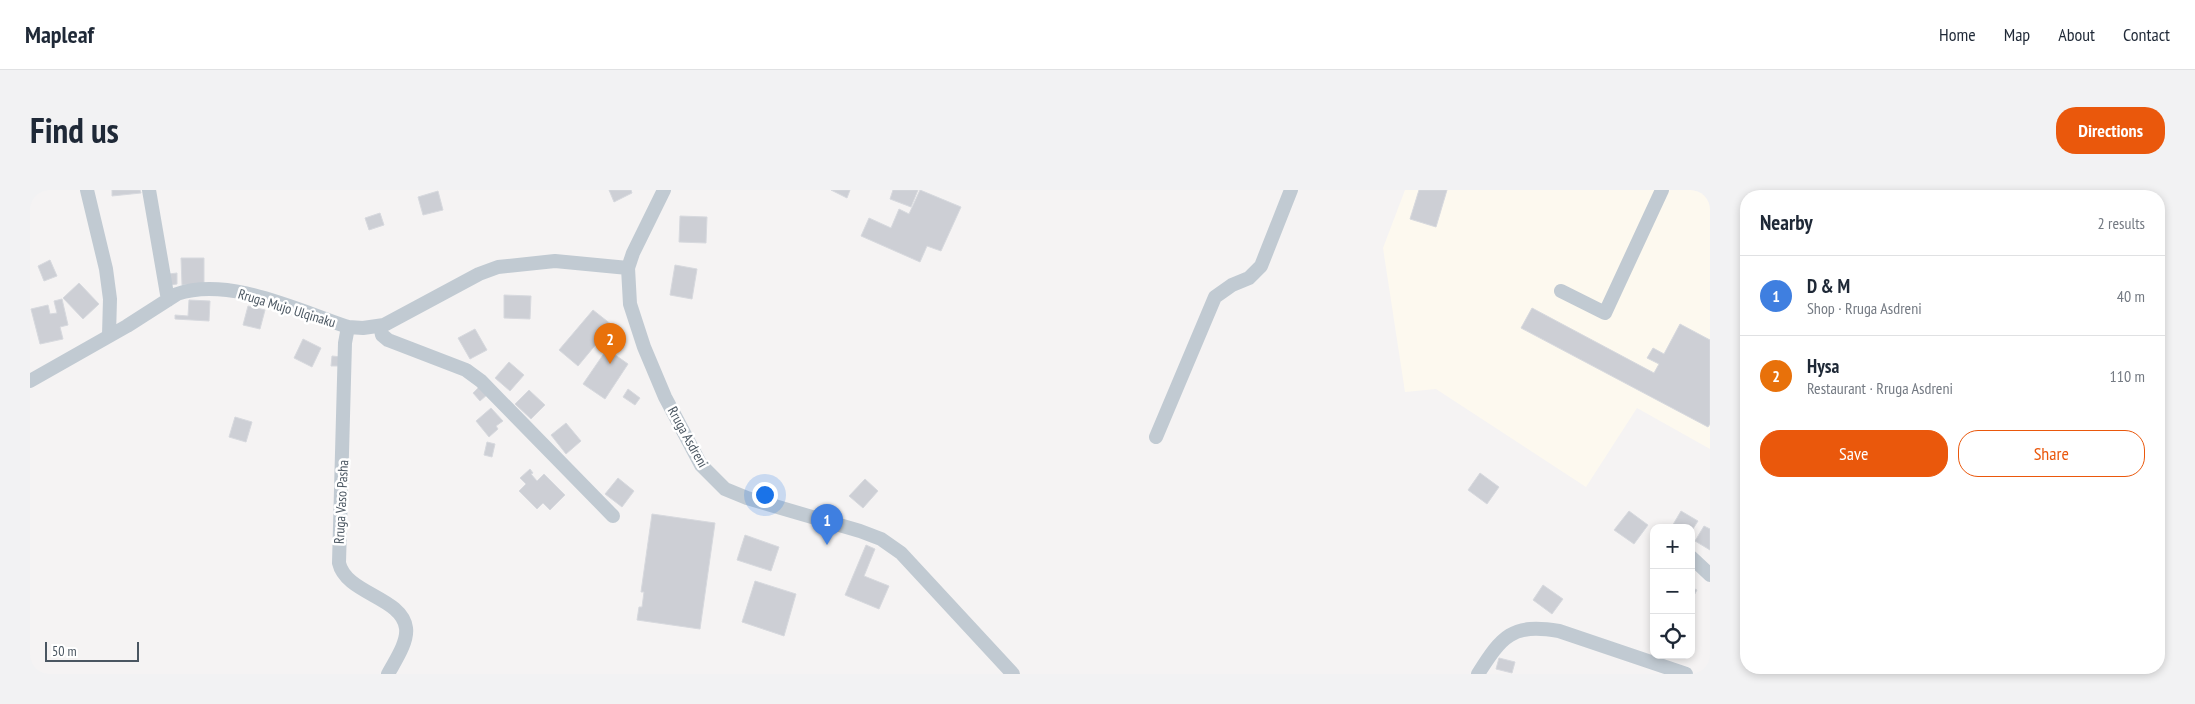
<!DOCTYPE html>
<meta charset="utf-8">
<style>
:root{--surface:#fff;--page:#f2f2f3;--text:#1f2937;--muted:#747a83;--line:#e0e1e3;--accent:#ea580c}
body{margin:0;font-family:"PT Sans Narrow",sans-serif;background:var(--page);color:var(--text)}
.controls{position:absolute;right:15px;bottom:15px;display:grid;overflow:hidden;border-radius:10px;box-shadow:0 2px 8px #0003}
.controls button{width:45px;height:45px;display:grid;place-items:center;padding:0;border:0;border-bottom:1px solid var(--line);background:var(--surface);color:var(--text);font:25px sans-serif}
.scale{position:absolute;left:15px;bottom:12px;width:94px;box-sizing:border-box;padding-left:5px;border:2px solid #4a5661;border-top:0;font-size:14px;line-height:18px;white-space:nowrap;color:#4a5661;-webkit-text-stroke:4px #fff;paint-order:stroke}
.you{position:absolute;left:734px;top:304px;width:18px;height:18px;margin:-12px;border:4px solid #fff;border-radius:50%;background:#1a73e8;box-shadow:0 0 0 8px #1a73e833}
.badge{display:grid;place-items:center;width:32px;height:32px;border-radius:50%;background:var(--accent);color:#fff;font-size:16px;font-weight:700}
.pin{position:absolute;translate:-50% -41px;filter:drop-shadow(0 1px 2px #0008)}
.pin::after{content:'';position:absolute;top:26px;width:18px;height:15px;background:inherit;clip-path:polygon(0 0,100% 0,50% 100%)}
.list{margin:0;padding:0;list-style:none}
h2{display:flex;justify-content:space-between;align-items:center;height:65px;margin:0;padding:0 20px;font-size:21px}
h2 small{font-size:16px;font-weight:400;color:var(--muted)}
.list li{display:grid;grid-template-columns:32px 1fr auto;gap:15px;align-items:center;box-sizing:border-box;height:80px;padding:0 20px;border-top:1px solid var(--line)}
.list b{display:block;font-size:19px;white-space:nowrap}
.list p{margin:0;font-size:16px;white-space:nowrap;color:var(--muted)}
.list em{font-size:16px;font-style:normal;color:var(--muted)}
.actions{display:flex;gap:10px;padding:15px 20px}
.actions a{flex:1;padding:11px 0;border:1px solid var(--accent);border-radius:20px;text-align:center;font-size:18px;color:var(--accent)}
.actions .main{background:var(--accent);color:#fff}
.icon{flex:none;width:28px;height:28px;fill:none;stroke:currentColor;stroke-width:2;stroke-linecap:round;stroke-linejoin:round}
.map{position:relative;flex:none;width:1680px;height:484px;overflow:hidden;border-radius:20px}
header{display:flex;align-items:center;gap:30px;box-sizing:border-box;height:70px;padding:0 25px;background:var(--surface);border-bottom:1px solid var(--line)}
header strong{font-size:24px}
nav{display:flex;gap:28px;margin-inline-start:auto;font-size:18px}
.intro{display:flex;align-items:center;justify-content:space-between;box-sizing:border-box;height:120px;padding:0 30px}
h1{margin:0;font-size:35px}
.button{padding:12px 22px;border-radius:20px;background:var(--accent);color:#fff;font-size:18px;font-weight:700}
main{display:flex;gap:30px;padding:0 30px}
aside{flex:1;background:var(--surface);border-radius:20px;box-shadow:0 2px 8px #0003}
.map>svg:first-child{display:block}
.commercial{fill:#fdf9ef}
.building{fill:#cdcfd5;stroke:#d7d9de}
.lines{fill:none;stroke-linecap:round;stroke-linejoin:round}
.minor{stroke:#c1cad2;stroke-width:14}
.labels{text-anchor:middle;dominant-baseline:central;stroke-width:5;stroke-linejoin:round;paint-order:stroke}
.street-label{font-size:14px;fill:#4a5661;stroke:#fff}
</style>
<header>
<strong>Mapleaf</strong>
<nav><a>Home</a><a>Map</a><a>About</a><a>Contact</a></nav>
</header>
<div class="intro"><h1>Find us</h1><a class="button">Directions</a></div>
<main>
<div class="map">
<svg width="1680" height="484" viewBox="0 0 1680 484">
<rect width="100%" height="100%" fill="#f5f3f3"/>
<!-- commercial -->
<path class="commercial" d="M1375,0H1680V259L1607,218L1556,297L1406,199L1375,202L1353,58Z"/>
<!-- building -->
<path class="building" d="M82,0H110L111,3L82,6Z
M579,0H601L602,3L584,12Z
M801,0H820L817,8Z
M863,0H888L881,17L860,9Z
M890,0L931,17L911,61L897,56L890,72L831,46L839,28L861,38L869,19L879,24Z
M1389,0H1417L1406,37L1380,29Z
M408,1L413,20L393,25L388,7Z
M350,23L354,35L339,40L335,28Z
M650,26L677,27L676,53L649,52Z
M151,68H174V94L152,95Z
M20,70L27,86L14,91L8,76Z
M645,75L667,79L662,109L640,105Z
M147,83V94L140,95L139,84Z
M49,93L69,114L53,129L33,108Z
M474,105L501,106L500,129L474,128Z
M32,109L38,135L30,137L33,149L10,154L1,119L18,115L20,124L27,123L24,111Z
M159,110L180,111L179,131L145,129V125L158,126Z
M218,116L235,120L230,139L213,135Z
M1502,118L1624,183L1629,174L1617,168L1623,158L1634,164L1650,134L1680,150V234L1678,237L1491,138Z
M563,120L582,135L548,176L529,160Z
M445,139L457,160L440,169L428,148Z
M273,149L291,158L282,177L264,168Z
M577,159L598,174L575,209L553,194Z
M302,166L312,167L311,176H301Z
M479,172L494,185L480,201L465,188Z
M450,196L458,204L450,211L443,203Z
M598,199L610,208L605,215L593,207Z
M499,200L515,215L501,229L485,214Z
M461,218L473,231L466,236L468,239L459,247L446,231Z
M205,227L222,232L216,252L199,247Z
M536,233L551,251L536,264L521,245Z
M457,252L465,254L462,267L454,265Z
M500,279L503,283L501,284L507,291L514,284L535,305L520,320L513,313L507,319L489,301L496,294L490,288Z
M1450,283L1469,297L1457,314L1438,300Z
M588,288L604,301L592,317L575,304Z
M835,289L848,301L833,318L819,306Z
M1599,321L1618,335L1604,354L1584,340Z
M1651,321L1668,331L1661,342V338H1641Z
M622,324L685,333L670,439L607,430L609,417H612L614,402H611Z
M1674,336L1680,339V360L1665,351Z
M715,345L749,357L741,381L707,370Z
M836,355L845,359L834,386L859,396L849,419L815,405Z
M725,391L766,404L754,446L712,432Z
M1513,395L1533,409L1522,424L1503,410Z
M1661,397L1667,400L1661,411Z
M1469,468L1485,472L1482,483L1466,479Z"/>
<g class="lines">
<!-- minor -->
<path class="minor" d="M57,0L76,79L80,109L79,145
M119,0L138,110
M634,0L603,63L598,78L600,114L614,157L635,207L671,275L695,299L717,308L830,341L851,349L871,363L983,484
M1531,101L1575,123L1632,0
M350,136L352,145L358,150L436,180L451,191L583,326
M318,137L315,153L309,373C316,404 372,407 376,438C378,452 365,471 358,484
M0,191L97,136L147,104C199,86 269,121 318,137L333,138L354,135L449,84L468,77L525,71L598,78
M1126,247L1185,107L1202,95L1219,88L1231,76L1261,0
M1661,367L1680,385
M1448,484C1472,446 1482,433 1529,441L1656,484"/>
</g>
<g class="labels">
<!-- street labels -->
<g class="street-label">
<text transform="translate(257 118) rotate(17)">Rruga Mujo Ulqinaku</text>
<text transform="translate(658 247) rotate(61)">Rruga Asdreni</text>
<text transform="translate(311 312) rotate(-87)">Rruga Vaso Pasha</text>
</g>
</g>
</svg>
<div class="controls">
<button>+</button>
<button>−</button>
<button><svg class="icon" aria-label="locate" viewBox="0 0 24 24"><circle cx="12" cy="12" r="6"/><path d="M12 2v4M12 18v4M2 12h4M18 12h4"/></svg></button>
</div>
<div class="scale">50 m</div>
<div class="you"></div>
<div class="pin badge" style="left:797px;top:355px;background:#3f7fe0">1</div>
<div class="pin badge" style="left:580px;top:174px;background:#e8710a">2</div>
</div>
<aside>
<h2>Nearby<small>2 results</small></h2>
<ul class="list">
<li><span class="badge" style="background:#3f7fe0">1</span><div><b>D &amp; M</b><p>Shop · Rruga Asdreni</p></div><em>40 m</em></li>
<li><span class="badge" style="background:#e8710a">2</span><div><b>Hysa</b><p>Restaurant · Rruga Asdreni</p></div><em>110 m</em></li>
</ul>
<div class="actions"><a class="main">Save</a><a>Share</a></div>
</aside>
</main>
